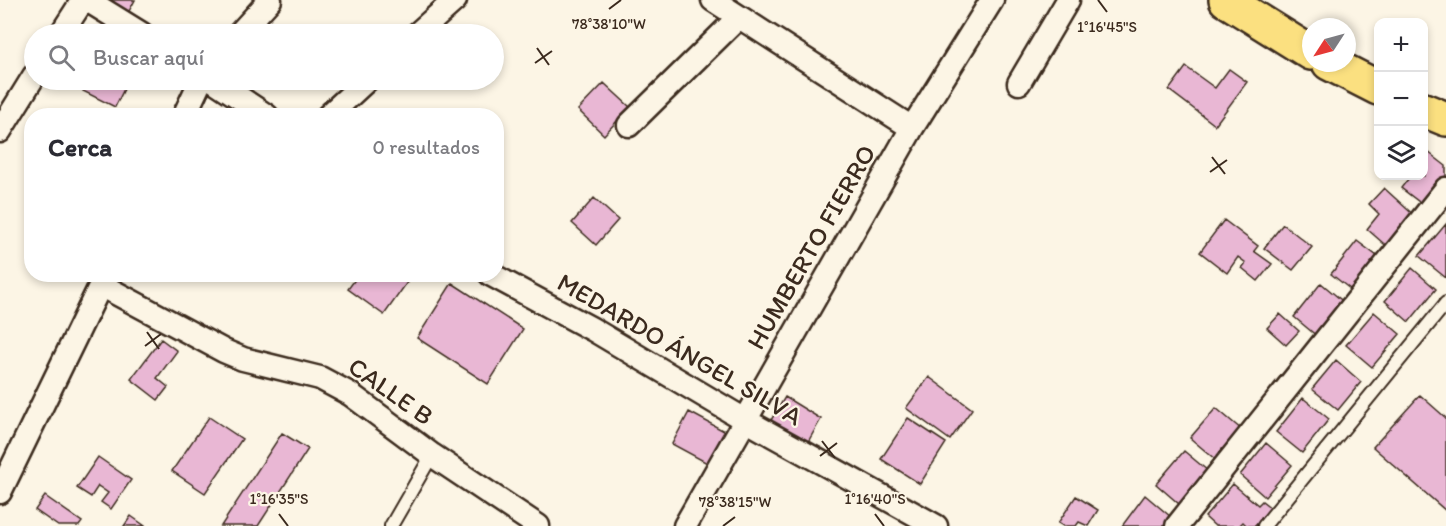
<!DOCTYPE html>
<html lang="es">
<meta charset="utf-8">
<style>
:root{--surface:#fff;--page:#f7f7f7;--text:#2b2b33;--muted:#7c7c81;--line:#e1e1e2}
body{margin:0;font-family:Itim,sans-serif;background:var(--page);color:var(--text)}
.controls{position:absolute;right:18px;top:18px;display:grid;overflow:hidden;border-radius:12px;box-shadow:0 3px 9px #0003}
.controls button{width:54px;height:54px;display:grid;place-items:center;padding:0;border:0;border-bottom:2px solid var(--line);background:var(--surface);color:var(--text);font:30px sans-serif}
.compass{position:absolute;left:1302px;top:18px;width:54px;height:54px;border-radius:50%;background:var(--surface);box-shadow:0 3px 9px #0003;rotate:234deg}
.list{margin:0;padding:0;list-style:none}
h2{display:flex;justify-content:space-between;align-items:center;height:78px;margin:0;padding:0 24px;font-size:26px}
h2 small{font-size:20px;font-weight:400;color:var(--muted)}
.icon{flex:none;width:33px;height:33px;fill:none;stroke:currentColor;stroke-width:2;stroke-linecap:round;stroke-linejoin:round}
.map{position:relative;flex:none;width:1446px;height:526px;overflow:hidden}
.search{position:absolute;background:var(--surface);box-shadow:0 3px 9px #0003;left:24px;top:24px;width:480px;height:66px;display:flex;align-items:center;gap:15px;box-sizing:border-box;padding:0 21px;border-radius:33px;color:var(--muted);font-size:22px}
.panel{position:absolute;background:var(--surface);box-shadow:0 3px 9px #0003;left:24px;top:108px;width:480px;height:174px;border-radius:24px}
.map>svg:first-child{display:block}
.building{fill:#e9b7d4;stroke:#3b2a1e;stroke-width:1.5}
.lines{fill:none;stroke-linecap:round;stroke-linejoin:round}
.lane-casing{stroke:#3b2a1e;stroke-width:16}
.street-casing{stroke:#3b2a1e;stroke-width:27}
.highway-casing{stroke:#3b2a1e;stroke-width:38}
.lane{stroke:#fcf5e5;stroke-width:12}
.street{stroke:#fcf5e5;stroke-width:22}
.highway{stroke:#fbe080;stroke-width:33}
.ticks{fill:none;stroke:#3b2a1e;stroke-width:2}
.labels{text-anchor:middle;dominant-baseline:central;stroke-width:4.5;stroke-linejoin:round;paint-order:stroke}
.street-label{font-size:26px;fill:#3b2a1e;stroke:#fcf5e5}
.ticks-label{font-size:15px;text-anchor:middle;fill:#3b2a1e;stroke:#fcf5e5;stroke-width:4.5;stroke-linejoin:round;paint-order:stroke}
</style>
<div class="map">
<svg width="1446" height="526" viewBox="0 0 1446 526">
<rect width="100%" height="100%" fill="#fcf5e5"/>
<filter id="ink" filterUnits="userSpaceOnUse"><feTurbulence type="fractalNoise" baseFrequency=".0167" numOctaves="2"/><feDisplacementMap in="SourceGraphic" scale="12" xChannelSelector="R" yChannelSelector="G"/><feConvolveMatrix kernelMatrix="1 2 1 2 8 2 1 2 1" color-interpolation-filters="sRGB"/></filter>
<g filter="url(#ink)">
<!-- building -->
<path class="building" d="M108,0H135L128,13Z
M1186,67L1215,88L1229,69L1247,82L1215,125L1169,90Z
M84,80H111L125,87L115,107L83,91L88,81Z
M604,83L630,107L604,135L578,110Z
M1428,152L1446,166V183L1427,208L1401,188L1409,178L1405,176H1424V157Z
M1384,188L1418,219L1391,250L1367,229L1379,214L1369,204Z
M594,198L618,220L596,245L572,223Z
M1224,220L1258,246L1254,251L1272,264L1258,281L1242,268L1246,263L1238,257L1227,273L1200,252Z
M1283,224L1312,247L1293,270L1264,248Z
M1446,224V278L1419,256Z
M1357,241L1381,259L1355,293L1331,274Z
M1412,268L1436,289L1409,322L1385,301Z
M359,274H413L384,315L348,289Z
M452,283L523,329L488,384L417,338Z
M1321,283L1346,304L1318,337L1294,317Z
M1374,312L1400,334L1372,367L1346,345Z
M1280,314L1299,331L1286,345L1267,328Z
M161,339L177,351L157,378L168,387L158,400L131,379Z
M1336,360L1361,382L1338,410L1312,389Z
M929,377L972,409L950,440L906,408Z
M1420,395L1446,418V511L1373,447Z
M785,397L821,419L805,447L768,425Z
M1303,398L1329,419L1302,453L1276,432Z
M1216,408L1242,430L1216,460L1190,438Z
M689,412L726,432L709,464L672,444Z
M209,417L242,439L205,493L172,471Z
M908,418L946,443L920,484L881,459Z
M282,433L308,449L258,526H221Z
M1266,443L1292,465L1265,497L1240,475Z
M1184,451L1208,471L1179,504L1156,484Z
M98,457L131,480L111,509L101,502L108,493L98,486L91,497L77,488Z
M1233,484L1258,505L1262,501L1271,508L1255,526H1247L1243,522L1239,526H1215L1205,517Z
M1145,495L1171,517L1164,526H1122Z
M45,496L82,522L79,526H58L35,510Z
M1076,496L1098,510L1088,526L1079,522L1076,526H1063L1058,523Z
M131,516L145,526H124Z"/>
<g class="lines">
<defs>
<path id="lane" d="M391,526L432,455
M1264,526L1446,303"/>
<path id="street" d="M87,0L142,34
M713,0L912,128
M61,34L83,0
M239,34L270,0
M417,34L455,0
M213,80L267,116
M1019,83L1068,0
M184,116L201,80
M328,116L367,80
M629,125L739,17
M0,131L34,76
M490,274L592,329L745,420L936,526
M101,285L224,351L243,359L320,378L350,394L432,455L538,526
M0,492L106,274
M685,526L912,128L992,0
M1177,526L1446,189"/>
<path id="highway" d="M1226,0L1311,53
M1329,63L1378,88
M1424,110L1446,119"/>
</defs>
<!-- lane casing -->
<use href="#lane" class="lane-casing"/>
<!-- street casing -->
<use href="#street" class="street-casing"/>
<!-- highway casing -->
<use href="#highway" class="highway-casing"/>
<!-- lane -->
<use href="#lane" class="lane"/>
<!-- street -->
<use href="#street" class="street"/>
<!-- highway -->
<use href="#highway" class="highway"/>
</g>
</g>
<!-- ticks -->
<path class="ticks" d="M1098,0L1107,12M609,9L621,0M537,48L549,65M535,63L552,51M1212,157L1225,174M1210,172L1227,160M147,332L159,349M145,346L161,334M822,441L835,458M820,456L837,443M279,514L288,526M875,514L884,526M723,526L735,517"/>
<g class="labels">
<!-- street labels -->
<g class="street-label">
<text transform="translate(811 247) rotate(-60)">HUMBERTO FIERRO</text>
<text transform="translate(680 349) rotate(30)">MEDARDO ÁNGEL SILVA</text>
<text transform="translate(391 391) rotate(35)">CALLE B</text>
</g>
</g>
<g class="ticks-label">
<text x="609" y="29">78°38'10"W</text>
<text x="1107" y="32">1°16'45"S</text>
<text x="279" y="504">1°16'35"S</text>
<text x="875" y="504">1°16'40"S</text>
<text x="735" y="507">78°38'15"W</text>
</g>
</svg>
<div class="controls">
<button>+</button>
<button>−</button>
<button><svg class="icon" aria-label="layers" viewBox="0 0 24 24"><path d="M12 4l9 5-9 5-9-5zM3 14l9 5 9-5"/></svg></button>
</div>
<svg class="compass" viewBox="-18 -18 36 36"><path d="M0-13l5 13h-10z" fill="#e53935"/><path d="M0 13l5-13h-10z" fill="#7c7c81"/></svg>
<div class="search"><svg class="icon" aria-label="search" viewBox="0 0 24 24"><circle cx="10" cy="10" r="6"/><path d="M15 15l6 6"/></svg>Buscar aquí</div>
<section class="panel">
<h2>Cerca<small>0 resultados</small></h2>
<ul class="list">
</ul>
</section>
</div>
